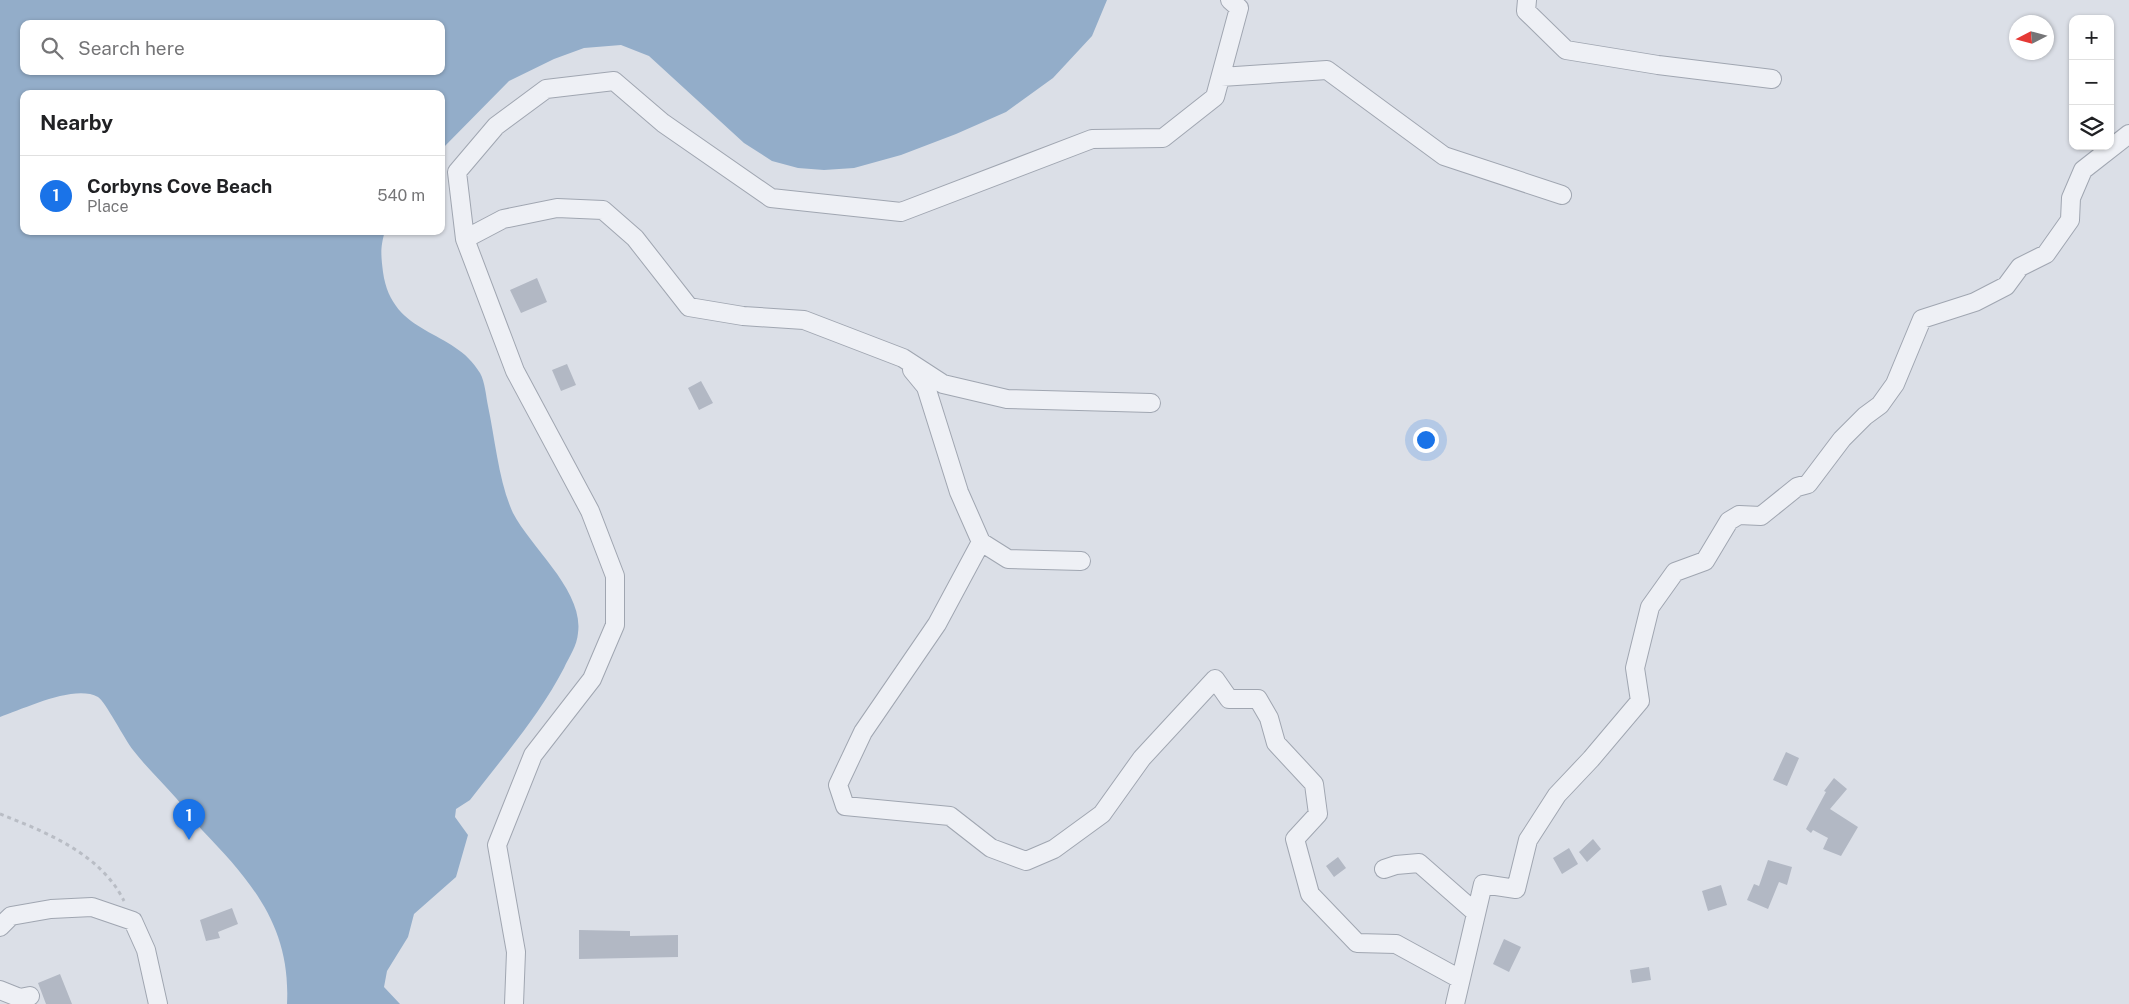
<!DOCTYPE html>
<meta charset="utf-8">
<style>
:root{--surface:#fff;--page:#f6f6f6;--text:#202124;--muted:#757577;--line:#e0e0e0;--accent:#1a73e8}
body{margin:0;font-family:"Public Sans",sans-serif;background:var(--page);color:var(--text)}
.controls{position:absolute;right:15px;top:15px;display:grid;overflow:hidden;border-radius:10px;box-shadow:0 1px 4px #0004}
.controls button{width:45px;height:45px;display:grid;place-items:center;padding:0;border:0;border-bottom:1px solid var(--line);background:var(--surface);color:var(--text);font:25px sans-serif}
.compass{position:absolute;left:2009px;top:15px;width:45px;height:45px;border-radius:50%;background:var(--surface);box-shadow:0 1px 4px #0004;rotate:264deg}
.you{position:absolute;left:1425px;top:439px;width:18px;height:18px;margin:-12px;border:4px solid #fff;border-radius:50%;background:#1a73e8;box-shadow:0 0 0 8px #1a73e833}
.badge{display:grid;place-items:center;width:32px;height:32px;border-radius:50%;background:var(--accent);color:#fff;font-size:16px;font-weight:700}
.pin{position:absolute;translate:-50% -41px;filter:drop-shadow(0 1px 2px #0008)}
.pin::after{content:'';position:absolute;top:26px;width:18px;height:15px;background:inherit;clip-path:polygon(0 0,100% 0,50% 100%)}
.list{margin:0;padding:0;list-style:none}
h2{display:flex;justify-content:space-between;align-items:center;height:65px;margin:0;padding:0 20px;font-size:21px}
h2 small{font-size:16px;font-weight:400;color:var(--muted)}
.list li{display:grid;grid-template-columns:32px 1fr auto;gap:15px;align-items:center;box-sizing:border-box;height:80px;padding:0 20px;border-top:1px solid var(--line)}
.list b{display:block;font-size:19px;white-space:nowrap}
.list p{margin:0;font-size:16px;white-space:nowrap;color:var(--muted)}
.list em{font-size:16px;font-style:normal;color:var(--muted)}
.icon{flex:none;width:28px;height:28px;fill:none;stroke:currentColor;stroke-width:2;stroke-linecap:round;stroke-linejoin:round}
.map{position:relative;flex:none;width:2129px;height:1004px;overflow:hidden}
.search{position:absolute;background:var(--surface);box-shadow:0 1px 4px #0004;left:20px;top:20px;width:425px;height:55px;display:flex;align-items:center;gap:12px;box-sizing:border-box;padding:0 18px;border-radius:10px;color:var(--muted);font-size:19px}
.panel{position:absolute;background:var(--surface);box-shadow:0 1px 4px #0004;left:20px;top:90px;width:425px;height:145px;border-radius:10px}
.map>svg:first-child{display:block}
.water{fill:#93adc9;fill-rule:evenodd}
.building{fill:#b2b8c4}
.lines{fill:none;stroke-linecap:round;stroke-linejoin:round}
.minor-casing{stroke:#a0a6b1;stroke-width:20}
.path{stroke:#b9bdc5;stroke-width:3;stroke-dasharray:4 4;stroke-linecap:butt}
.minor{stroke:#eef0f5;stroke-width:18}
</style>
<div class="map">
<svg width="2129" height="1004" viewBox="0 0 2129 1004">
<rect width="100%" height="100%" fill="#dbdfe7"/>
<!-- water -->
<path class="water" d="M0,0H1107L1092,36L1053,78L1006,112L956,134L901,155L854,168L824,170L798,168L772,161L744,143L649,56L621,45L584,48L554,59L509,81L441,150V94H24V231H385C380,248 381,255 383,272C392,337 454,328 480,373C485,382 486,396 488,406C495,439 499,483 513,513C531,548 584,591 578,633C577,646 569,657 564,668C539,716 503,757 470,800L456,809L455,817L468,835L456,877L414,914L408,937L387,971L384,987L400,1004H287C291,927 252,882 202,830C193,820 185,808 176,798C162,782 146,767 133,750C125,740 105,701 98,697C74,684 24,709 0,717ZM24,24H441V71H24Z"/>
<!-- building -->
<path class="building" d="M537,278L547,302L521,313L510,290Z
M567,364L576,385L561,391L552,370Z
M701,381L713,403L699,410L688,388Z
M1786,752L1799,758L1787,786L1773,780Z
M1834,778L1847,789L1830,809L1858,827L1841,856L1823,849L1828,838L1813,830L1811,833L1806,829L1826,792L1824,791Z
M1593,839L1601,849L1587,862L1579,852Z
M1569,848L1578,864L1562,874L1553,858Z
M1338,857L1346,868L1334,877L1326,866Z
M1768,860L1792,867L1787,885L1779,882L1768,909L1747,900L1754,884L1759,886Z
M1721,885L1727,905L1708,911L1702,891Z
M232,908L238,924L218,932L220,938L206,941L200,920Z
M579,930L630,931V936L678,935V957L579,959Z
M1504,939L1521,947L1509,972L1493,964Z
M1649,967L1651,980L1632,983L1630,970Z
M60,974L72,1004H46L38,983Z"/>
<g class="lines">
<defs>
<path id="minor" d="M1527,0L1526,11L1566,50L1658,65L1772,79
M1221,77L1327,70L1444,156L1562,195
M465,239L503,219L557,208L603,210L635,238L689,307L743,316L804,320L903,358L943,384L1007,399L1151,403
M912,370L926,387L959,492L981,542L1008,559L1081,561
M981,542L937,624L863,732L838,785L845,806L950,816L991,848L1026,861L1054,849L1102,814L1142,758L1215,679L1229,699H1258L1269,718L1276,743L1314,784L1318,814L1295,839L1310,894L1357,943L1396,944L1460,979
M1384,869L1396,865L1419,863L1476,913
M0,927L11,916L51,909L92,907L133,921L146,950L158,1004
M0,990L20,998L30,996
M514,1004L516,952L497,845L533,755L592,679L615,625V576L590,511L515,371L465,239L457,172L496,126L546,89L614,81L663,123L771,198L901,212L1092,139L1163,138L1215,97L1239,8L1230,0
M1455,1004L1483,884L1516,889L1528,840L1557,795L1591,759L1640,701L1635,668L1650,607L1675,572L1705,561L1729,521L1739,515L1761,516L1797,487L1808,484L1842,439L1865,416L1880,405L1895,384L1922,319L1975,302L2006,286L2020,267L2046,254L2070,220L2071,198L2083,170L2129,134"/>
</defs>
<!-- minor casing -->
<use href="#minor" class="minor-casing"/>
<!-- path -->
<path class="path" d="M0,814C46,832 101,854 124,901"/>
<!-- minor -->
<use href="#minor" class="minor"/>
</g>
</svg>
<div class="controls">
<button>+</button>
<button>−</button>
<button><svg class="icon" aria-label="layers" viewBox="0 0 24 24"><path d="M12 4l9 5-9 5-9-5zM3 14l9 5 9-5"/></svg></button>
</div>
<svg class="compass" viewBox="-18 -18 36 36"><path d="M0-13l5 13h-10z" fill="#e53935"/><path d="M0 13l5-13h-10z" fill="#757577"/></svg>
<div class="you"></div>
<div class="pin badge" style="left:189px;top:840px">1</div>
<div class="search"><svg class="icon" aria-label="search" viewBox="0 0 24 24"><circle cx="10" cy="10" r="6"/><path d="M15 15l6 6"/></svg>Search here</div>
<section class="panel">
<h2>Nearby<small></small></h2>
<ul class="list">
<li><span class="badge">1</span><div><b>Corbyns Cove Beach</b><p>Place</p></div><em>540 m</em></li>
</ul>
</section>
</div>
